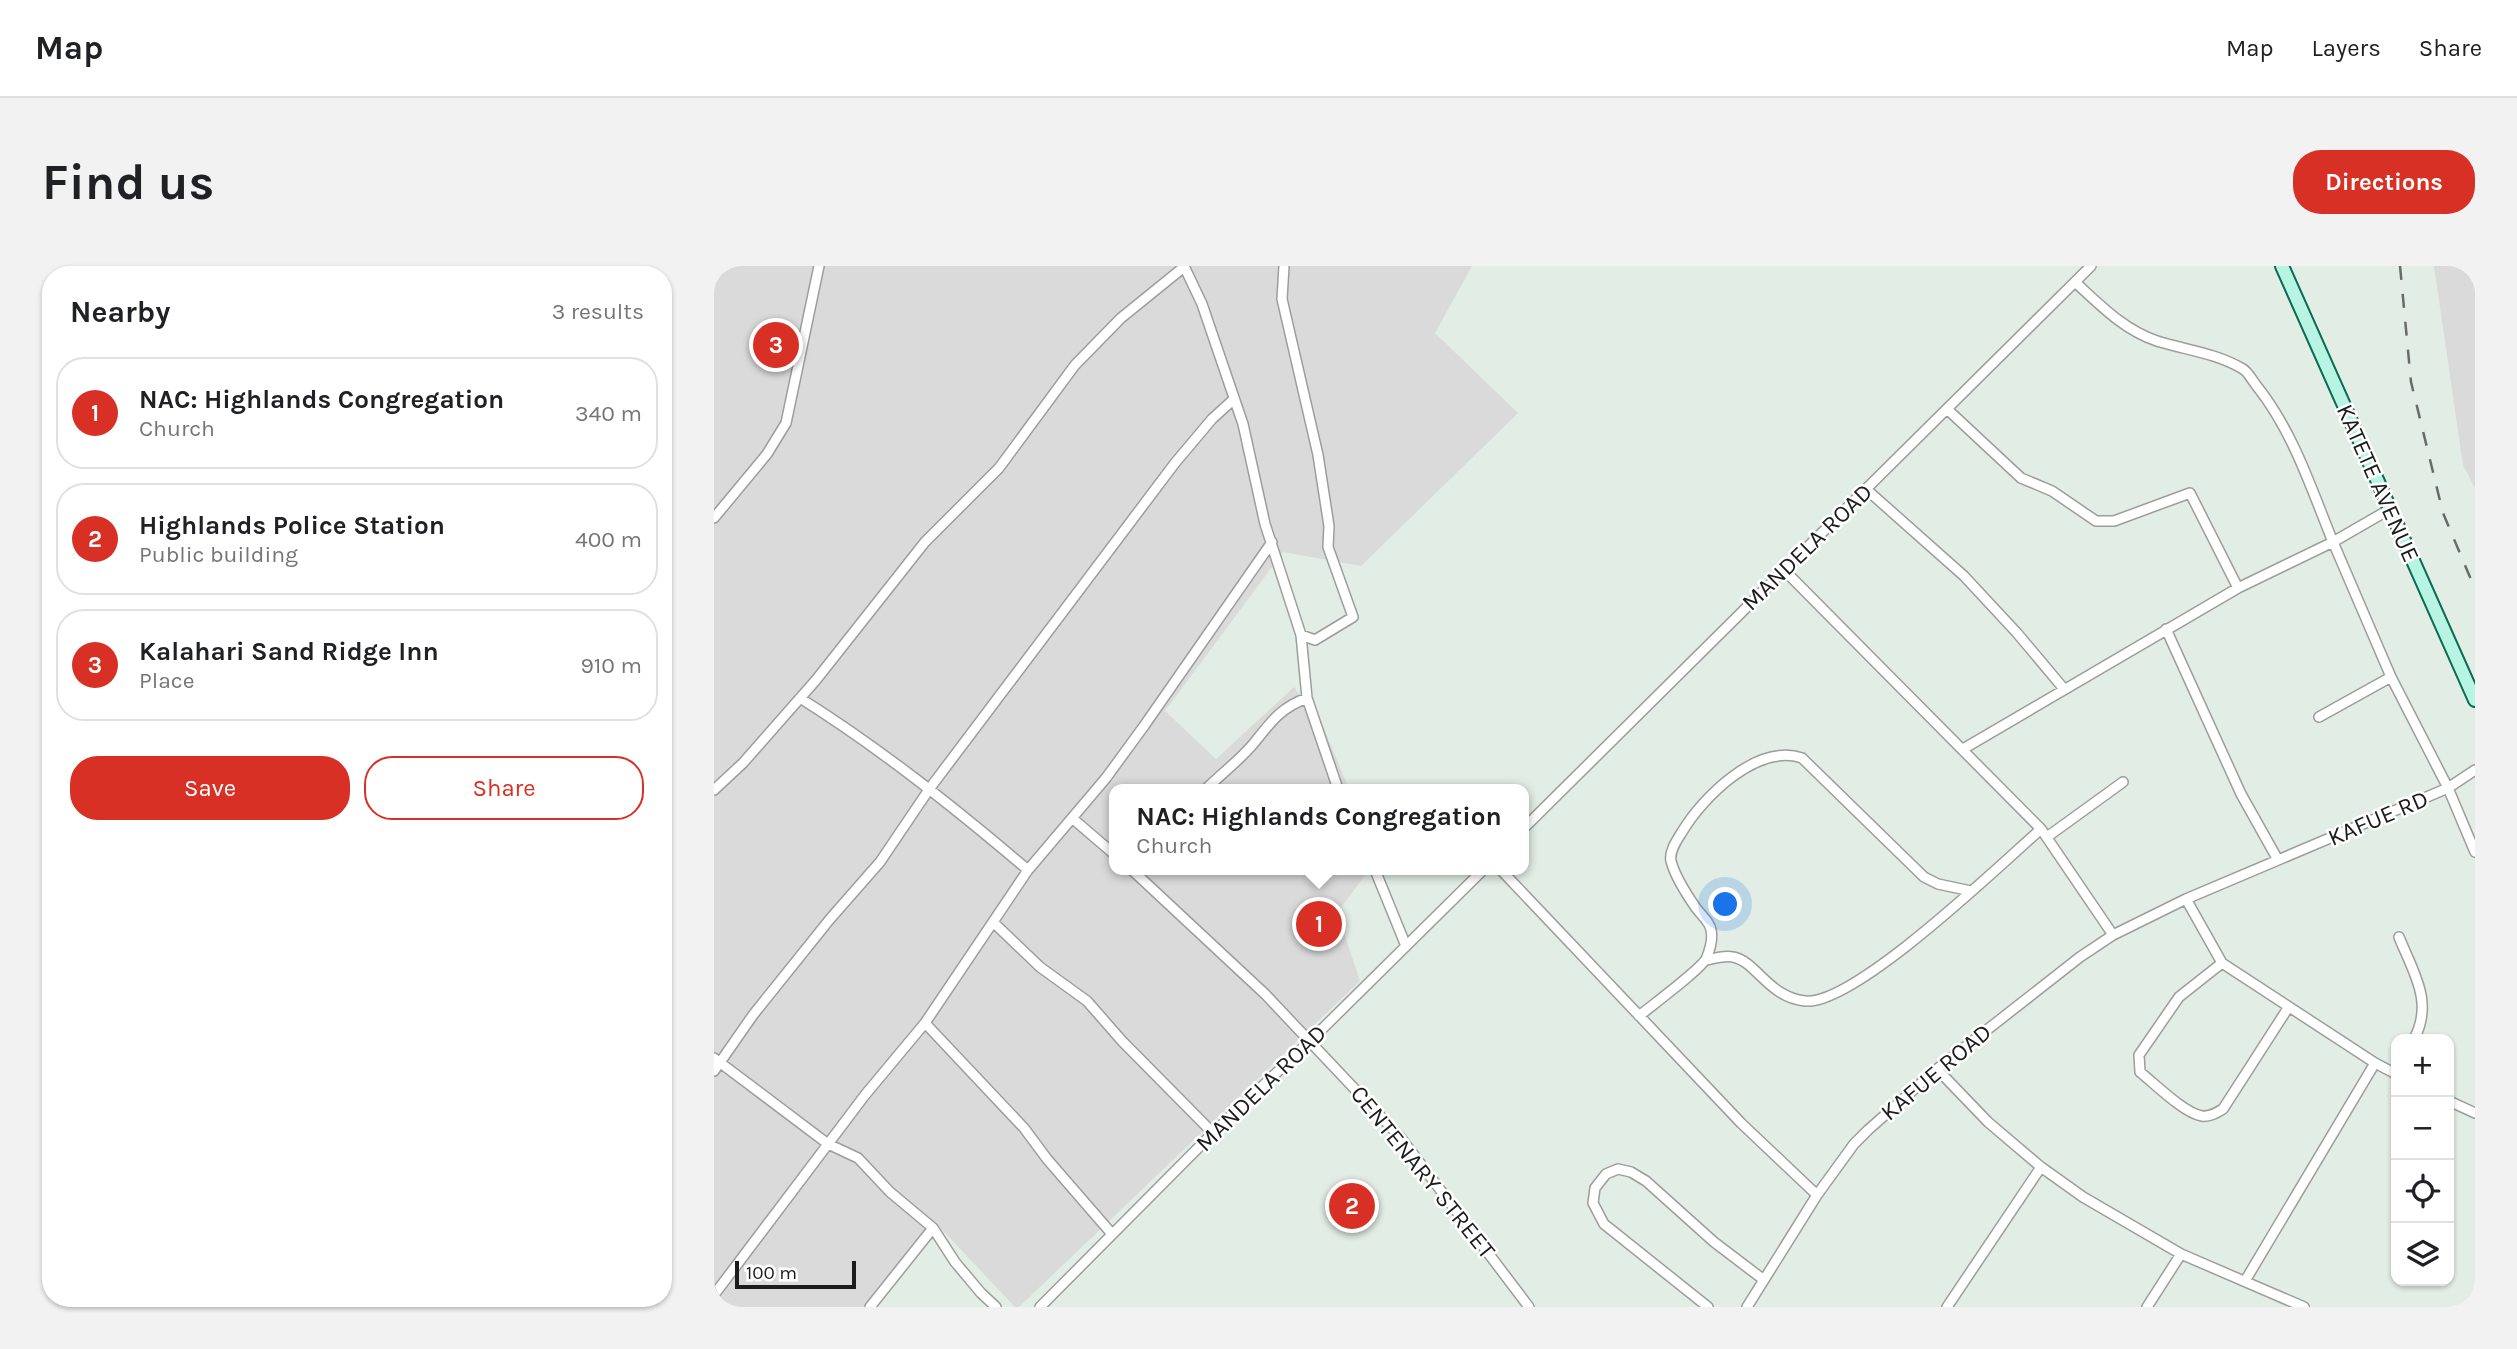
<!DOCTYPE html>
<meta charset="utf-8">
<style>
:root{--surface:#fff;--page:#f2f2f2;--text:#202124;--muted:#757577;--line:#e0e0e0;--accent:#d93025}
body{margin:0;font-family:Karla,sans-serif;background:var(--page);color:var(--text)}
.controls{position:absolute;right:21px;bottom:21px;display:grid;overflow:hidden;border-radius:14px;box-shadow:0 2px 5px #0004}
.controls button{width:63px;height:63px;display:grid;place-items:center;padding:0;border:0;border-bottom:2px solid var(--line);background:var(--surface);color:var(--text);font:35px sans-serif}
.scale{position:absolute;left:21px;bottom:18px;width:121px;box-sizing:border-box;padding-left:7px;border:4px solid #1c1c1c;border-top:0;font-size:19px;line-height:24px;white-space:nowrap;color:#1c1c1c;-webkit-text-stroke:5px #fff;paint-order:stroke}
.you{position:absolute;left:1012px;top:639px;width:24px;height:24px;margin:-18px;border:5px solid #fff;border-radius:50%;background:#1a73e8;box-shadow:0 0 0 10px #1a73e833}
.badge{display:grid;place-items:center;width:46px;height:46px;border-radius:50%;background:var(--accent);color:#fff;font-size:23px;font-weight:700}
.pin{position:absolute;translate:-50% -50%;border:4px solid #fff;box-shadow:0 2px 7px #0006}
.popup{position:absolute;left:395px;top:518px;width:420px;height:91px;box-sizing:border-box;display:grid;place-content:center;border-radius:14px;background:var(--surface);filter:drop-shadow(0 2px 5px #0005);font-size:23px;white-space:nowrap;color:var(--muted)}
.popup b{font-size:26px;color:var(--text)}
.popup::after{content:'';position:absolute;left:50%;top:100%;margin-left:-14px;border:14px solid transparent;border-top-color:var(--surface)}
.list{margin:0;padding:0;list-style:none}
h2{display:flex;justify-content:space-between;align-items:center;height:91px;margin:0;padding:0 28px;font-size:30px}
h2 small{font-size:23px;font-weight:400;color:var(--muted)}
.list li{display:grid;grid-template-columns:46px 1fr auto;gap:21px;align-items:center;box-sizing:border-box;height:112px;margin:0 14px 14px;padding:0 14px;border:2px solid var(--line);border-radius:28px}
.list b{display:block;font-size:26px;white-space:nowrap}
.list p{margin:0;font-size:23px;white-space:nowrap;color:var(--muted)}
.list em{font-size:23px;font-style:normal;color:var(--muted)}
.actions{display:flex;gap:14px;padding:21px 28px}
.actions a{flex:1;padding:16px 0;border:2px solid var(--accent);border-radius:28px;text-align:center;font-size:24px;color:var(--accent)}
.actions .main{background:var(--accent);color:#fff}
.icon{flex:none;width:38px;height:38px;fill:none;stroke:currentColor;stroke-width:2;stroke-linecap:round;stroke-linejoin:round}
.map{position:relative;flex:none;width:1761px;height:1041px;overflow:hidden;border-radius:28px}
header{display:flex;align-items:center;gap:42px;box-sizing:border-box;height:98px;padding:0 35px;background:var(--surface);border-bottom:2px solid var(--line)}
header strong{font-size:33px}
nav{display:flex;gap:38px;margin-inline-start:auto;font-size:24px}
.intro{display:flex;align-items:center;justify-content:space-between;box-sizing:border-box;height:168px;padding:0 42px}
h1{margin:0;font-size:49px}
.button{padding:18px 32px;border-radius:28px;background:var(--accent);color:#fff;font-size:24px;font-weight:700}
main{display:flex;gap:42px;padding:0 42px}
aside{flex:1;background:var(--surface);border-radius:28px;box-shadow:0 2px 5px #0004}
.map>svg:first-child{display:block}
.residential{fill:#d9dad9}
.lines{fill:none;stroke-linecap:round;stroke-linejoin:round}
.street-casing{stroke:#9d9d9d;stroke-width:12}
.secondary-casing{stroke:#0a6b52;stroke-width:16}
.street{stroke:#fff;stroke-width:9}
.secondary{stroke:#b7f5e2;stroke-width:12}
.rail{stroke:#6a6a6a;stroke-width:2.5;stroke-dasharray:14 14;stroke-linecap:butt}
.labels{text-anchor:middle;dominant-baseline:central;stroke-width:5;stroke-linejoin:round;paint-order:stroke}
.street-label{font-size:24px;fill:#1c1c1c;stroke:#fff}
</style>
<header>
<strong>Map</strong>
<nav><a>Map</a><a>Layers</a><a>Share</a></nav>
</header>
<div class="intro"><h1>Find us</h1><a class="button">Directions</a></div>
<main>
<aside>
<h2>Nearby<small>3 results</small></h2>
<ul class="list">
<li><span class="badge">1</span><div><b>NAC: Highlands Congregation</b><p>Church</p></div><em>340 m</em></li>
<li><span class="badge">2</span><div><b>Highlands Police Station</b><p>Public building</p></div><em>400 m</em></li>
<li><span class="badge">3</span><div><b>Kalahari Sand Ridge Inn</b><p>Place</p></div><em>910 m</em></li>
</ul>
<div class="actions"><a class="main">Save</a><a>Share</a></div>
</aside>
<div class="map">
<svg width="1761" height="1041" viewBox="0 0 1761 1041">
<rect width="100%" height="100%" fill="#e2ede5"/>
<!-- residential -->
<path class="residential" d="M0,0H758L721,67L804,147L647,300L569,286L451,445L502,493L580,421L608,458L635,523H400V604H655L623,647L646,715L305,1041H301L219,954L151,1041H0Z
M1720,0H1761V222L1749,199Z"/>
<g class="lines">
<defs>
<path id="street" d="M470,0L488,38L529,158L551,258L587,369L593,432L624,523
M570,0L568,33L604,189L615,260L614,281L639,351L601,374L587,369
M1361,16C1386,39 1410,64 1443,75C1472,84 1502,87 1529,103C1534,106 1538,114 1542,119C1579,165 1597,222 1619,276L1676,243
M1233,143L1307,212L1338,225L1382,255H1400L1476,227L1524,322
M1152,223L1250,310L1303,367L1350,423
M0,252L53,188L72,157L105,0
M1070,304L1327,563L1399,669
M1452,363L1527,528L1564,594
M86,432C167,483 241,542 314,604
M1605,451L1677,411
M1249,483L1524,322L1619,276L1677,411L1734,522L1761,586
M492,523C507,508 526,494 540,477C557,456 566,442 593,432
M0,524L29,497L102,414L211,276L285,202L361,99L407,52L470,1
M358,552L400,588
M810,562L1377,0
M1333,571L1409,516
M418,604L551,728L687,872L815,1041
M661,604L692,680
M787,604L1027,857L1103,929
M1472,633L1508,697L1661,797L1682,808
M279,656L326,701L373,735L408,775L499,867
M1685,671C1699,706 1720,736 1700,773
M993,694C1001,692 1011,689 1019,691C1042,695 1054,731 1091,735C1140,740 1286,599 1327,563
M1508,697L1465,731L1425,789L1426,806C1441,818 1470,847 1488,850C1496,851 1502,847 1509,843L1574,742
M925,750C937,740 990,701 993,691C996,683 999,672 997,664C996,656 987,649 982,642C973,629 961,611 957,595C955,585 963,574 968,566C989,531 1043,477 1088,492L1210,611L1224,618L1257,625
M211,757L310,862L333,893L398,968
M0,792L114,878L144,892L176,926L219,962L241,996L267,1027L282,1041
M1223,803L1274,856L1327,901L1369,931L1467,988L1590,1041
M0,805L39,749L116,653L166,596L216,522L461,197L498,153L520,133
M1735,835L1761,847
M1531,1015L1661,797
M0,1029L151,829L211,757L314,604L392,512L430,460L558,276
M156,1041L219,962
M326,1041L499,867L597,774L769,604
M994,1041L890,958L879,937L881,922L892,908L904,903L917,906L932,915L1000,976L1050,1014
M1033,1041L1103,929L1140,878L1154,864L1223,803L1366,691L1399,669L1472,633L1734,522L1761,504
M1233,1041L1327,901
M1433,1041L1467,988"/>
<path id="secondary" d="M1568,0L1761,434"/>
</defs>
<!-- street casing -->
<use href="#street" class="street-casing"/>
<!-- secondary casing -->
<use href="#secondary" class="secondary-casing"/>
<!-- street -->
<use href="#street" class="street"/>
<!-- secondary -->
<use href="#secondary" class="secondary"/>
<!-- rail -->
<path class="rail" d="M1686,0L1697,116L1729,247L1761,323"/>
</g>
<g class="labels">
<!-- street labels -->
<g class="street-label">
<text transform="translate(1664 217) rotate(66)">KATETE AVENUE</text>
<text transform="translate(1093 281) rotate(-44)">MANDELA ROAD</text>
<text transform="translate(1664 552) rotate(-23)">KAFUE RD</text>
<text transform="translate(1222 806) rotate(-40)">KAFUE ROAD</text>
<text transform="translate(547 822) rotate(-44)">MANDELA ROAD</text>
<text transform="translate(709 906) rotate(51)">CENTENARY STREET</text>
</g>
</g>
</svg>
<div class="controls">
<button>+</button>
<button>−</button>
<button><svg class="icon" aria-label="locate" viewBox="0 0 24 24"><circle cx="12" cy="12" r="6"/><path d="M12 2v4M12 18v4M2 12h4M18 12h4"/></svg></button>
<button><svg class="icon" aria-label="layers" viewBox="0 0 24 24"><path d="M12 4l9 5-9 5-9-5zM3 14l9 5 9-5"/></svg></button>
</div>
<div class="scale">100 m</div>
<div class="you"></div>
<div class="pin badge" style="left:605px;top:658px">1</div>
<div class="popup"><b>NAC: Highlands Congregation</b>Church</div>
<div class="pin badge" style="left:638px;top:940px">2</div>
<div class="pin badge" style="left:62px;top:79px">3</div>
</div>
</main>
